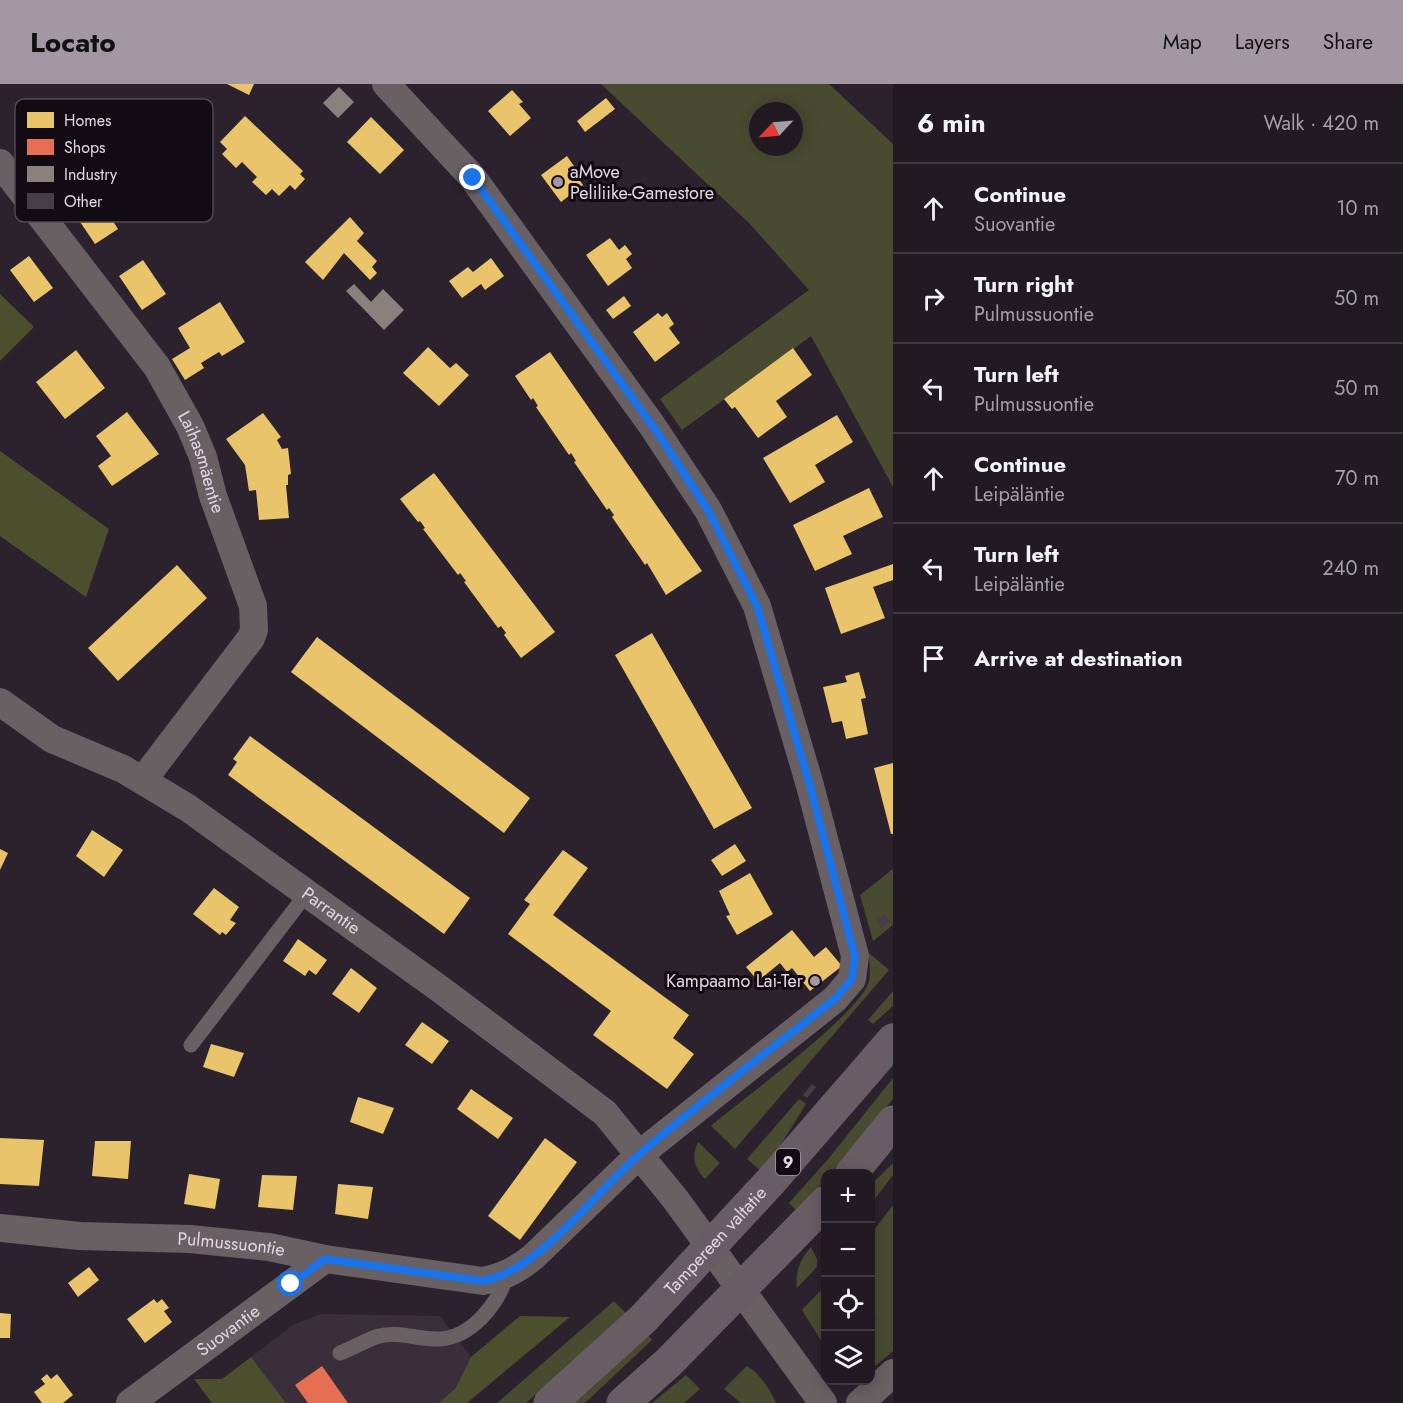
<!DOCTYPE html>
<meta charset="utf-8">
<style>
:root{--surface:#211a22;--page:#29232a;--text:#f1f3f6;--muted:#a2a1a5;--line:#3e3840;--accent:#a397a4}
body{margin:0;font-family:Jost,sans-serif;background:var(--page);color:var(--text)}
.controls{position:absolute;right:18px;bottom:18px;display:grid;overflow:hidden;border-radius:12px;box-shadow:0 3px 15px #0003}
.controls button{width:54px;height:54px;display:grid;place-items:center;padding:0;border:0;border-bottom:2px solid var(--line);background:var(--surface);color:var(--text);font:30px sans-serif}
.compass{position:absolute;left:749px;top:18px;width:54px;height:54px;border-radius:50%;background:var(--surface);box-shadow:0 3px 15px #0003;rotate:244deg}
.stop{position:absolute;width:18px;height:18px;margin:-14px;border:4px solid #1a73e8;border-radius:50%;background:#fff}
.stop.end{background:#1a73e8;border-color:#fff;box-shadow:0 2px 6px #0008}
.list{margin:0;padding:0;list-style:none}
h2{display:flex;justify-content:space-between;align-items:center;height:78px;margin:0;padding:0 24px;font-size:26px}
h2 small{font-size:20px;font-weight:400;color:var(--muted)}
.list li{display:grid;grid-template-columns:39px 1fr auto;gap:18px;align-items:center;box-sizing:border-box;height:90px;padding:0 24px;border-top:2px solid var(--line)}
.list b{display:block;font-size:22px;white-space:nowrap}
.list p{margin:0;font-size:20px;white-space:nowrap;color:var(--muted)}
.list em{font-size:20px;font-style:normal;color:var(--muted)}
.icon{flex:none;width:33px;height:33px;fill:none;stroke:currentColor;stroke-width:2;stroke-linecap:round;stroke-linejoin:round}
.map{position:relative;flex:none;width:893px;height:1319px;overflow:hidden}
header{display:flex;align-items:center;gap:36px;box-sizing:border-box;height:84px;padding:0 30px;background:var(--accent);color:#111}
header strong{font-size:28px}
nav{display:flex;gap:33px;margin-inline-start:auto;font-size:21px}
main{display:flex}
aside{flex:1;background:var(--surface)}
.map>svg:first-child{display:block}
.commercial{fill:#3a2e3b}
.green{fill:#484b30;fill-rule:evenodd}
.forest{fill:#4c4f2d}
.homes{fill:#e9c46a}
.shops{fill:#e76f51}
.industry{fill:#8a817c}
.building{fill:#473d48}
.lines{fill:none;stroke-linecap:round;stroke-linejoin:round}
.lane{stroke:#686063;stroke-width:15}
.street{stroke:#686063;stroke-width:28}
.highway{stroke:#685d64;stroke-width:33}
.route{stroke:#1a73e8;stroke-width:8}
.poi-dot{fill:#a397a4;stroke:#130b14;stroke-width:2}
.labels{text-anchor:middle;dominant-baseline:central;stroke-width:6;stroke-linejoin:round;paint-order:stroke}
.shield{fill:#130b14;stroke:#a599a6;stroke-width:1.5}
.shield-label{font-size:16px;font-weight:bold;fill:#e3d6e4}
.poi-label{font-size:18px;fill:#e3d6e4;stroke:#130b14;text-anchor:start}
.street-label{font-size:18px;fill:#e3d6e4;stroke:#130b14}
.key{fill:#130b14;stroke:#514852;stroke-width:1.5}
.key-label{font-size:16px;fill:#e3d6e4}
</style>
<header>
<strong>Locato</strong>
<nav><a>Map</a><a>Layers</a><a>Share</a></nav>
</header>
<main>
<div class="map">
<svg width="893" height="1319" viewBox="0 0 893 1319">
<rect width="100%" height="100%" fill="#2c222e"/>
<!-- commercial -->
<path class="commercial" d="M320,1230L440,1232L471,1273L455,1305L438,1319H286L251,1273L293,1241Z"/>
<!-- green -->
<path class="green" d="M601,0H829L893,60V403L811,252L682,346L660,315L809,206L750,140ZM758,27H794V63H758Z
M893,785V841L873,857L860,811Z
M869,869L889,886L735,1065L711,1042C741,1016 861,929 869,897C871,889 869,877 869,869Z
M893,907V922L873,940L868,936Z
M893,994V1015L831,1089L826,1090L825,1096L797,1127L789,1119L829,1074Z
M799,1015L806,1020L775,1070L760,1086L747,1075Z
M698,1058L720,1079L705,1095C694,1083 691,1073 698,1058Z
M893,1079V1091L871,1120V1101Z
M893,1121V1267L874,1283L871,1277V1150Z
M811,1163L817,1175V1183L797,1204C795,1187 800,1176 811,1163Z
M825,1202V1263L802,1226Z
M614,1217L626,1229L526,1319H497Z
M647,1250L652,1256L585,1319H571Z
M747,1282C760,1290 770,1305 776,1319H741L724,1305Z
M686,1291L700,1305L684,1319H652Z"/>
<!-- forest -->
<path class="forest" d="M0,210L34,243L0,277Z
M0,367L109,445L86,513L0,452Z
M520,1232L570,1233L467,1319H438L455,1305L471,1273Z
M251,1273L286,1319H212L194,1295H222Z"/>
<!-- homes -->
<path class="homes" d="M227,0H254L249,11Z
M512,6L523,18L519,20L531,34L510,52L488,27Z
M606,14L615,25L585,48L577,37Z
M245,32L303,87L300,90L305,95L295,106L290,101L279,112L272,105L266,111L252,98L257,93L242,78L236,84L222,70L227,65L220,58Z
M371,33L404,66L380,90L347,58Z
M567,72L576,85L573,87L583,101L561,118L541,91Z
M98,114L118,145L95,160L74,129Z
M350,133L364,149L357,157L377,177L372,183L377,189L370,196L344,169L323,196L305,178Z
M610,154L619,166L625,161L632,170L626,175L632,184L608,202L586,171Z
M29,172L53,204L34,218L10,186Z
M491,174L504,192L485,206L481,200L462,214L449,197L468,183L473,188Z
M143,176L166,210L142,226L119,192Z
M624,212L631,222L613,235L606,226Z
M220,218L245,258L222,272L219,268L201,279L204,284L185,296L172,275L190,264L178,244Z
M658,229L662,233L667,229L674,240L669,244L680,259L655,278L633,248Z
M428,263L450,284L456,279L469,291L439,322L403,289Z
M793,264L812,291L776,317L787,333L758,354L735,323L732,325L724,315Z
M76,266L105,304L65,335L36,298Z
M550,268L702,487L666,511L647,479L645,481L612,433L614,431L609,424L607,426L574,378L576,377L571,369L569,371L536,323L538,322L533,314L531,316L515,292Z
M127,328L159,370L112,402L98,382L111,372L96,352Z
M263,329L281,353L277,356L282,365L288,364L291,390L288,391V401H286L289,434L259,436L256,406L249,407L245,381L226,355Z
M837,331L853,358L815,381L825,398L790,419L763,374Z
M434,389L555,548L521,574L504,551L506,549L501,542L498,544L464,498L466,497L460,489L458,491L423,445L425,444L420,437L418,438L400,415Z
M869,404L883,433L843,452L852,470L815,487L793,441Z
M893,480V496L873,503L885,534L841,550L825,504Z
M177,481L207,514L118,597L88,564Z
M652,549L752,724L714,745L615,571Z
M317,553L530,714L504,749L291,588Z
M859,588L866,614L861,615L868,650L846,655L842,637L832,639L823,603L847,598L845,592Z
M250,652L470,814L444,850L228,691L237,678L233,675Z
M893,679V750H891L874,684Z
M92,746L123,766L104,793L76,772Z
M735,760L746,777L722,792L711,776Z
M0,765L8,769L0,786Z
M563,766L588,784L553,831L689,931L673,954L694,970L667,1005L593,951L611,927L508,850L530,820L524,816Z
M750,789L773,830L737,851L726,832L730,831L719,807Z
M214,804L239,823L230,836L236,839L226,851L222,848L220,851L193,830Z
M792,846L814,873L826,863L842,882L810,907L792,884L787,888L780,879L758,897L746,883Z
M298,855L327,876L316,891L309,886L305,892L283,877Z
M351,884L377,904L359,929L332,910Z
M422,938L449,957L432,980L405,961Z
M211,960L244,969L234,993L203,983Z
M471,1005L513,1034L498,1055L457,1025Z
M358,1013L394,1024L383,1050L350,1038Z
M0,1054L44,1056L39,1102L0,1100Z
M545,1054L577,1078L520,1156L488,1132Z
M95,1057H131L128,1095L92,1092Z
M189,1090L220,1095L215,1125L184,1120Z
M262,1091L297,1092L293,1126L258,1123Z
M338,1100L373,1103L368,1135L335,1130Z
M89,1183L99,1196L78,1213L68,1199Z
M154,1215L157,1219L162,1215L169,1224L164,1227L172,1238L145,1259L127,1235Z
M0,1229L11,1230L10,1254H0Z
M47,1290L51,1295L57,1290L73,1311L63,1319H42L34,1308L45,1300L41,1295Z"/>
<!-- shops -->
<path class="shops" d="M322,1282L348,1319H308L295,1301Z"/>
<!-- industry -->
<path class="industry" d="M339,3L354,18L338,34L323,19Z
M354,200L371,218L383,205L404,226L384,246L346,207Z"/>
<!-- building -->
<path class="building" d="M885,830L890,837L881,844L876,837Z
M812,1000L816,1003L807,1014L803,1011Z
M875,1228L878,1236L870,1239V1229Z"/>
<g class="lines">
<!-- lane -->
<path class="lane" d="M191,961L307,809
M340,1269C353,1264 366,1256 379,1252C398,1247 420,1256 440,1255C472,1253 498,1220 507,1191"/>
<!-- street -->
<g class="street">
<path id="s1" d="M0,79L157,283L190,342L203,373L213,412L253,522L254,546L251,554L143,696"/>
<path id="s2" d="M0,618L52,655L123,685L188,724L440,905L605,1029L676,1116L823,1319"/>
<path id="s3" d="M0,1144L80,1152L190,1155L269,1163L325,1175L483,1197C503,1193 517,1186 533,1173L640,1070L835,915L852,895L855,872L809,698L757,522L708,426L651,340L473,94L386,0"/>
<path id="s4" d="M130,1319L325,1175"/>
<path d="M860,1319L893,1289"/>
</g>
<!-- highway -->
<g class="highway">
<path d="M851,1090L893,1038"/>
<path id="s5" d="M550,1319L643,1235L771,1097L893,956"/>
<path d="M623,1319L668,1279L826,1118"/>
</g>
</g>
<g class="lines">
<!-- route -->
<path class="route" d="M291,1200L325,1175L483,1197C541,1186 596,1107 641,1069C703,1016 770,966 835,915L852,895L855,872L809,698L757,522L708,426L657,348L473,94"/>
</g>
<!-- markers -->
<g class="poi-dot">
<circle cx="558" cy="98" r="6"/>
<circle cx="815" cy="897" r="6"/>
</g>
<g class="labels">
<!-- shield labels -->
<rect class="shield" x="776" y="1065" width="24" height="26" rx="4.5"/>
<g class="shield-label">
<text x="788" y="1078">9</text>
</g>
<!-- poi labels -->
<g class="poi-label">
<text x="570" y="88">aMove<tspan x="570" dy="21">Peliliike-Gamestore</tspan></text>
<text x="803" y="897" text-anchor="end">Kampaamo Lai-Ter</text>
</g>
<!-- street labels -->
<g class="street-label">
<text stroke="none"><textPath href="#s1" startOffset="363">Laihasmäentie</textPath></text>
<text stroke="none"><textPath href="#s2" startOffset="393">Parrantie</textPath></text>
<text stroke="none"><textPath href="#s5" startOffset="232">Tampereen valtatie</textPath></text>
<text stroke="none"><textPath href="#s3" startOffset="232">Pulmussuontie</textPath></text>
<text stroke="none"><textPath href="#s4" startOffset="122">Suovantie</textPath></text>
</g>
</g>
<!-- legend -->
<rect x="15" y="15" width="198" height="123" rx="9" class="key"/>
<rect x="27" y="28" width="27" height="16" fill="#e9c46a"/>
<rect x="27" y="55" width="27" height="16" fill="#e76f51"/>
<rect x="27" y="82" width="27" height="16" fill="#8a817c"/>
<rect x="27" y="109" width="27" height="16" fill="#473d48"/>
<g class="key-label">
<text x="64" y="42">Homes</text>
<text x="64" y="69">Shops</text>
<text x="64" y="96">Industry</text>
<text x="64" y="123">Other</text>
</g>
</svg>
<div class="controls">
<button>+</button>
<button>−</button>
<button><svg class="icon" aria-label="locate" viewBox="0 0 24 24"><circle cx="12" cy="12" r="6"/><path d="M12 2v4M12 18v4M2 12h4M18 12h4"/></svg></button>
<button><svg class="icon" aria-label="layers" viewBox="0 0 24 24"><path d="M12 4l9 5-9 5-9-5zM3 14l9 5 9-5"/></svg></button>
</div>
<svg class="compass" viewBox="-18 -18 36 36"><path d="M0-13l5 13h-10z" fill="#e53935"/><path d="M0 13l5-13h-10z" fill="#a2a1a5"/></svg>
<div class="stop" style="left:291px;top:1200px"></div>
<div class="stop end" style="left:473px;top:94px"></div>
</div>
<aside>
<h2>6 min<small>Walk · 420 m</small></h2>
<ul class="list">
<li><svg class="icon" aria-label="ahead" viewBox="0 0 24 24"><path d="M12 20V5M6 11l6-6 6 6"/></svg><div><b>Continue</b><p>Suovantie</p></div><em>10 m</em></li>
<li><svg class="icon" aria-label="right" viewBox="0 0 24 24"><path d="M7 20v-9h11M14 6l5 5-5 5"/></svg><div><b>Turn right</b><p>Pulmussuontie</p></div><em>50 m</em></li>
<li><svg class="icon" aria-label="left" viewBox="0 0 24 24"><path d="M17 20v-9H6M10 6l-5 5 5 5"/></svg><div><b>Turn left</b><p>Pulmussuontie</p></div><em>50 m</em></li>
<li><svg class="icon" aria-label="ahead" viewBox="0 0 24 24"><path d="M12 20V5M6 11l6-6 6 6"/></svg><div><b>Continue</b><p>Leipäläntie</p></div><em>70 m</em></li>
<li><svg class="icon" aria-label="left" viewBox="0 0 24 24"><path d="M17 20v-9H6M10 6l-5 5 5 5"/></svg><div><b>Turn left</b><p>Leipäläntie</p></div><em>240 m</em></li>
<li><svg class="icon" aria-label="arrive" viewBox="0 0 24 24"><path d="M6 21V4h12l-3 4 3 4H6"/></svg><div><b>Arrive at destination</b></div></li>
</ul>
</aside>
</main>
